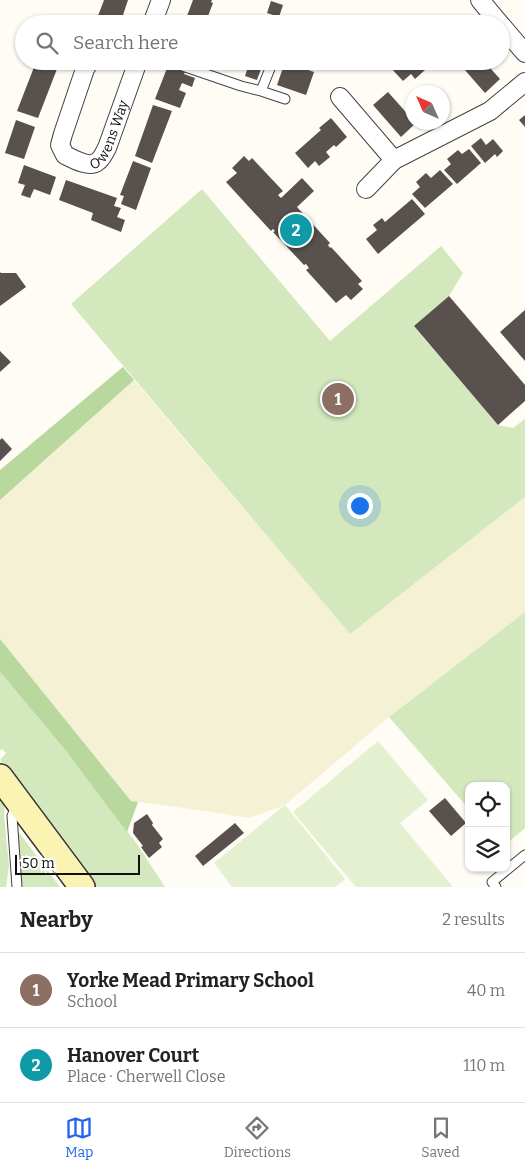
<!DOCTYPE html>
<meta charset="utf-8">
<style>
:root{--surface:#fff;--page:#f6f6f6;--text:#222;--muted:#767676;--line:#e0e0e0;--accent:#2563eb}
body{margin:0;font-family:Bitter,serif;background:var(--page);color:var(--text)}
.controls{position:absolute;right:15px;bottom:15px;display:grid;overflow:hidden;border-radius:10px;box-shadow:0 1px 4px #0004}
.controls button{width:45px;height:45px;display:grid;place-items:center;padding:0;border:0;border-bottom:1px solid var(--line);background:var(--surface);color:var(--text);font:25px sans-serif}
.compass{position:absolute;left:405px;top:85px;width:45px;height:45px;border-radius:50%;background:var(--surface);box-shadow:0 1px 4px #0004;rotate:315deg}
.scale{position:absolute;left:15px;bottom:12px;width:125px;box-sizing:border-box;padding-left:5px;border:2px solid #101010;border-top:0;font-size:14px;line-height:18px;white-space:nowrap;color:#101010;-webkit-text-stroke:4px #fff;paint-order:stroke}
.you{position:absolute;left:359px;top:505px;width:18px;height:18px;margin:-12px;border:4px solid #fff;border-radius:50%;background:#1a73e8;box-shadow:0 0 0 8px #1a73e833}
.badge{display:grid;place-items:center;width:32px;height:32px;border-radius:50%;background:var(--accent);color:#fff;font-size:16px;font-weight:700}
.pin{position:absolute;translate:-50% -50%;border:2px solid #fff;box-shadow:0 1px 5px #0006}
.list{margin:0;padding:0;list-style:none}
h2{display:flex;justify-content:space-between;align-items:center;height:65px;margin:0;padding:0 20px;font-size:21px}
h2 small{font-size:16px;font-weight:400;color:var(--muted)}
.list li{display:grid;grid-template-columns:32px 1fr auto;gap:15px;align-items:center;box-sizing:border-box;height:75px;padding:0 20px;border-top:1px solid var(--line)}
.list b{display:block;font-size:19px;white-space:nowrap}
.list p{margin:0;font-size:16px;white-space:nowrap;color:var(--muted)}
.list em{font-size:16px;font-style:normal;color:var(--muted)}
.icon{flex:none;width:28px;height:28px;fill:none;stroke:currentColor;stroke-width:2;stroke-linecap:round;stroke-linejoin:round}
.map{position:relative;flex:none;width:525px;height:887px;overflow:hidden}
.search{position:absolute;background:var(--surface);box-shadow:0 1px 4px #0004;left:15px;right:15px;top:15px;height:55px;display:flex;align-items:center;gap:12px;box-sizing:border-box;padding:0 18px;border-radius:28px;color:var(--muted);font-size:19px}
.sheet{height:215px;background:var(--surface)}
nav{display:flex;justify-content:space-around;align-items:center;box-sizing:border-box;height:70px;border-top:1px solid var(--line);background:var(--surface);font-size:14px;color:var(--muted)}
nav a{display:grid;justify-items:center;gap:2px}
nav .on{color:var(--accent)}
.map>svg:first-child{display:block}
.farmland{fill:#f4f1d4}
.green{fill:#d4e8be}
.forest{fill:#b8d89e}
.pitch{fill:#e4f0cf}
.building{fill:#58514d}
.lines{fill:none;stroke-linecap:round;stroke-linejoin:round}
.lane-casing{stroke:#434343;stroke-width:11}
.street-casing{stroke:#434343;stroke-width:20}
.secondary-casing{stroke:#323232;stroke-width:28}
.lane{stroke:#fff;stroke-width:9}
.street{stroke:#fff;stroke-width:18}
.secondary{stroke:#fbf3b2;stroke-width:25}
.labels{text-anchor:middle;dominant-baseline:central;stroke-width:5;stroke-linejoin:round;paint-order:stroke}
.street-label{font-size:14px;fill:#101010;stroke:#fff}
</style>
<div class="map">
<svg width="525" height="887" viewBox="0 0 525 887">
<rect width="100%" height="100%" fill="#fefcf4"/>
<!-- farmland -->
<path class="farmland" d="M134,380L350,634L525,497V612L389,717L285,805L249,818L199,810L131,801L0,639V500Z"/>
<!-- green -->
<path class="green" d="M202,189L330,341L441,246L463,273L449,296L414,327L498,425L513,428L525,419V497L350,634L71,304Z
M525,612V828L506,844V786H469V809L389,717Z
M0,672L66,751L137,844L165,887H95L0,760L6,753L2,749L0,750Z
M0,793C5,799 5,807 4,814L9,866L6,887H0Z
M12,823L60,887H20Z"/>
<!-- forest -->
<path class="forest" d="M123,367L134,380L0,500V470Z
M0,639L131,801L138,802L127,832L66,751L0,672Z"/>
<!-- pitch -->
<path class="pitch" d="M378,741L428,800L400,823L453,887H356L293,812Z
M285,805L345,879L335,887H232L214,863Z"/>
<!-- building -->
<path class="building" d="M104,0H128L120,24H95Z
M193,0H212L211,2L213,3L205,24H184Z
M271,1L283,5L279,17L267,13Z
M265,15L278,20L277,24H262Z
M250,61H264L257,80L245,76Z
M394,61H426L421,65L425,70L415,79L411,74L403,81L389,66Z
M457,61H490L494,66L491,69L500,79L485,93Z
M36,62L57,69L38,118L17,111Z
M285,62L314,72L306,95L277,85Z
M169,63L186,70L184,74L195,78L192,87L182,83L179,90L186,93L180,108L155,99Z
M388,92L412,119V122H417L401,137L373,105Z
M153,105L172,111L152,163L135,156Z
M525,115V127L519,120Z
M331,118L347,137L336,147L334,145L326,152L330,157L319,166L315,161L308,168L295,153L321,130L319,128Z
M16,120L35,127L24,159L5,153Z
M481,138L486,145L493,139L503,151L497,157L495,154L485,163L471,146Z
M469,149L481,163L457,184L444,170L451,164L447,159L458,150L462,154Z
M244,156L249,161L252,158L283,191L278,195L281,198L302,178L314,191L297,207L330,243L328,245L330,248L331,247L362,281L358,284L363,289L351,300L346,295L336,303L306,270L309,268L306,264L304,265L273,232L275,231L273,229L271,231L226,182L237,173L232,168Z
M133,161L151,168L136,210L121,204L124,196L120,195Z
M24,165L56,177L50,195L34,189L30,198L21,195L25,185L18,183Z
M440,170L453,184L425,208L412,194L420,187L416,182L426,173L431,178Z
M66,180L117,198L114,206L121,208L117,217L125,220L121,232L91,220L93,213L59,200Z
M412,199L425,214L378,254L366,239L377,230L373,225L382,218L385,222Z
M0,272L1,273H16L26,287L0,306Z
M449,296L525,385V401L498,425L414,326Z
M525,310V361L500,332Z
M0,351L11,362L0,372Z
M2,438L12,449L0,461V440Z
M445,798L466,823L451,836L429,811Z
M147,814L153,823L152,825L163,839L159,843L162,847L149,858L141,847L143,846L133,833L134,823Z
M235,823L244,833L203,866L195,856Z"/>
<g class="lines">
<defs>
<path id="lane" d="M168,61L241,86L261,91
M273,61L261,91L285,99
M17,804L12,816L17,887
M496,887L492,882L525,855"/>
<g id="street">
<path d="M480,0L500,24"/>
<path d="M152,24L161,0"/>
<path d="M501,25L525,53"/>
<path id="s1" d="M90,61L85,69L63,134L60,145L65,155C73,159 89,168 97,162C102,159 104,153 107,148L138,61"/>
<path d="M340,97L394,160L490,111L525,82"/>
<path d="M366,189L394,160"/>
</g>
<path id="secondary" d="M0,777L82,887"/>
</defs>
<!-- lane casing -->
<use href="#lane" class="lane-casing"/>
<!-- street casing -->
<use href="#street" class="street-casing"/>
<!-- secondary casing -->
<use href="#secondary" class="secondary-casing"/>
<!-- lane -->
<use href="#lane" class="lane"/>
<!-- street -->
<use href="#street" class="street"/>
<!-- secondary -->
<use href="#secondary" class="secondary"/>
</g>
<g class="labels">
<!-- street labels -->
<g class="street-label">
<text stroke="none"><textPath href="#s1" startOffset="165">Owens Way</textPath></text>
</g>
</g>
</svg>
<div class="controls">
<button><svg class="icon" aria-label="locate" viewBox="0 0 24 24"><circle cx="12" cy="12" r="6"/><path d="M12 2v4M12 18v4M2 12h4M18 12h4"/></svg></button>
<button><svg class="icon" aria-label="layers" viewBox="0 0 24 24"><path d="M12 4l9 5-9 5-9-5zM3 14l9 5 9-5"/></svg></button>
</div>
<svg class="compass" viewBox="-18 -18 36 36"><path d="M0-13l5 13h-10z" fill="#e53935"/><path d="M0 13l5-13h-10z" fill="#767676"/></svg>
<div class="scale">50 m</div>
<div class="you"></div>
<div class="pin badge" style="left:338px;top:399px;background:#8d6e63">1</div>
<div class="pin badge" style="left:296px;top:230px;background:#0f9aa8">2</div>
<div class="search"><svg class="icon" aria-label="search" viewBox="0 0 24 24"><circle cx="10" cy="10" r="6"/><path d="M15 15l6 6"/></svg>Search here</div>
</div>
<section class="sheet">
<h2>Nearby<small>2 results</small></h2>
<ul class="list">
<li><span class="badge" style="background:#8d6e63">1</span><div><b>Yorke Mead Primary School</b><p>School</p></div><em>40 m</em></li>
<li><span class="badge" style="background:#0f9aa8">2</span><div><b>Hanover Court</b><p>Place · Cherwell Close</p></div><em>110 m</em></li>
</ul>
</section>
<nav>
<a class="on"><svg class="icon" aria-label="map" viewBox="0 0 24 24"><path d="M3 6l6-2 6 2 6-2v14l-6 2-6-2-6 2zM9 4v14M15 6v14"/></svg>Map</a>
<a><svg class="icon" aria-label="directions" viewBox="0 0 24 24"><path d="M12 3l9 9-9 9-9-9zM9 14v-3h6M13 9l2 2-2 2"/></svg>Directions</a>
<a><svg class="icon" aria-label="saved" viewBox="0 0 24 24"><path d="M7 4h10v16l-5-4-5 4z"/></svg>Saved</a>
</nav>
